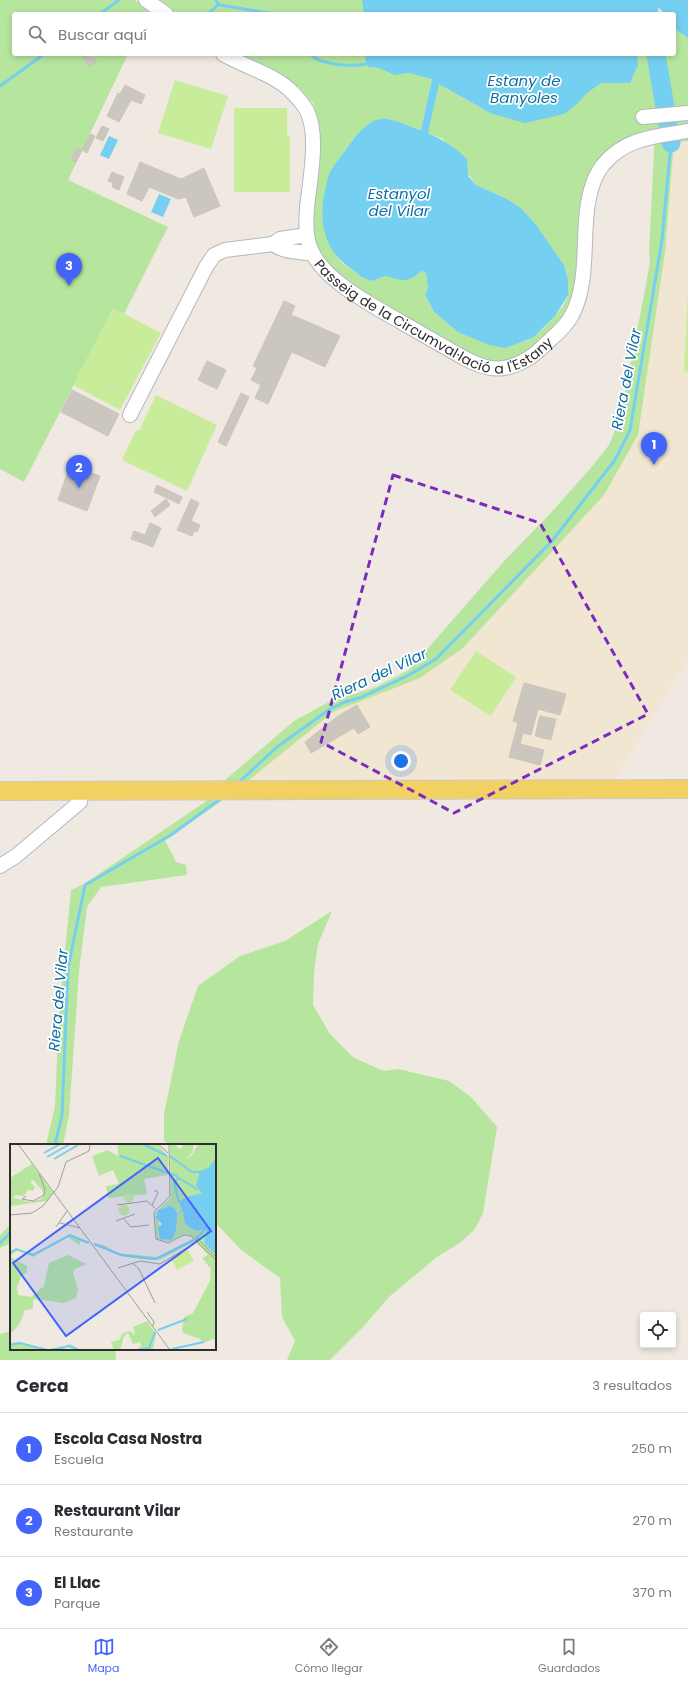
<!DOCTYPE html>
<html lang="es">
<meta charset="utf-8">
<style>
:root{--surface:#fff;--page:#f7f7f7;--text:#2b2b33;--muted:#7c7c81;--line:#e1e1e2;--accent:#4264fb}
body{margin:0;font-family:Poppins,sans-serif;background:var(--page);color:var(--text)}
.controls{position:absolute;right:12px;bottom:12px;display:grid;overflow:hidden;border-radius:4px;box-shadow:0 2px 6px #0003}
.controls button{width:36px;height:36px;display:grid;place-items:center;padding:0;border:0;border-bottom:1px solid var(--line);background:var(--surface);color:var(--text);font:20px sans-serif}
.you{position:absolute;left:401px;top:761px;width:14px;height:14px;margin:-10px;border:3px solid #fff;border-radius:50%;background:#1a73e8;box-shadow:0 0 0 6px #1a73e833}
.badge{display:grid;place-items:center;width:26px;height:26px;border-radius:50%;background:var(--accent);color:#fff;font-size:13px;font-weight:700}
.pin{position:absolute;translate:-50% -33px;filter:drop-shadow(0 1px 2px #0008)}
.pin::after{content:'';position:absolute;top:21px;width:14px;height:12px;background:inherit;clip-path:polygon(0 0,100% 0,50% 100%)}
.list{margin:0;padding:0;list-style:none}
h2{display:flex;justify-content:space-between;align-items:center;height:52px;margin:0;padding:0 16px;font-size:17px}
h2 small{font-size:13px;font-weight:400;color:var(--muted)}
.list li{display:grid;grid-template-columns:26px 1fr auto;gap:12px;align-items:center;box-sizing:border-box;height:72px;padding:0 16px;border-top:1px solid var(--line)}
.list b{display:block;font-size:15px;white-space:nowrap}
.list p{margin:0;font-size:13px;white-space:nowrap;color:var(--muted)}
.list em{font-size:13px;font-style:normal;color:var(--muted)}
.icon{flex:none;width:22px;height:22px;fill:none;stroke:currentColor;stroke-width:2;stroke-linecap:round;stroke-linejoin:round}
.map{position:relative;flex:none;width:688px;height:1360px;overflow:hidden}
.search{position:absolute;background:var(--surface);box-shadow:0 2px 6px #0003;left:12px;right:12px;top:12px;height:44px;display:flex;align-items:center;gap:10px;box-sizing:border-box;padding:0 14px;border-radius:4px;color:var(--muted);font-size:15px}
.sheet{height:268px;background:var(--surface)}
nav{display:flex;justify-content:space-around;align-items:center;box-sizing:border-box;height:56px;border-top:1px solid var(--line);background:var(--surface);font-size:11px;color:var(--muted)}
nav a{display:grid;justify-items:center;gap:2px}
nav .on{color:var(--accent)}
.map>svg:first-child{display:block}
.education{fill:#f0e6d1}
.green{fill:#b6e59e}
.pitch{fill:#c9ec9a}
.water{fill:#75cff0}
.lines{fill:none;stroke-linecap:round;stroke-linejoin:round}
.stream{stroke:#75cff0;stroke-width:3}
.river{stroke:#75cff0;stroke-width:19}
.building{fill:#cbc7bf;stroke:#cbc5ba}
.minor-casing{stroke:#b4b7c1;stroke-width:16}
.major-casing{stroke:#c9c9c9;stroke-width:20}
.minor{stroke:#fff;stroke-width:14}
.major{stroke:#f2d163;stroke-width:18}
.marked{fill:none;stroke:#7b2cbf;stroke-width:3;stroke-dasharray:8 5;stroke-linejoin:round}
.labels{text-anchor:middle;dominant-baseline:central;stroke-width:3.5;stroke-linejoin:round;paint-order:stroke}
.street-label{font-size:14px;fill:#2e2e2e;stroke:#fff}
.water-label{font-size:15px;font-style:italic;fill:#0d6fa3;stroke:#fff}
.inset-river{fill:none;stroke:#75cff0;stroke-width:2}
.inset-road{fill:none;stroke:#a29e99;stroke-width:1}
.view{fill:#4264fb;fill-opacity:0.15;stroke:#4264fb;stroke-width:2}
.inset-edge{fill:none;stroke:#2e2e2e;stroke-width:2}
</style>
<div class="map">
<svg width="688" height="1360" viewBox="0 0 688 1360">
<rect width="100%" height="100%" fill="#efe9e1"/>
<!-- education -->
<path class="education" d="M688,141V659L613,783L454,784L451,777L432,776L423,784L243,785L333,712L420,678L638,434L665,252L674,142Z"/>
<!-- green -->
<path class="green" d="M0,0H135L149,10L147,14H14V54H128L68,180L168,227L124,314L113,309L24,482L0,469Z
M155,0H369L373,14H176Z
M674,16L688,31V141L674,142L665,252L638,435L604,495L463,648L420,678L333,712L243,785L217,787L294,721L329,702L376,687L409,670L506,559L549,515L590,469L609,445L621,416L650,263L649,252L655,132C633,133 623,139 607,153C597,191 588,229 578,268C574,282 574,298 567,312C556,331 521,362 498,363C493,363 488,362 483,361L360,292L328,265L316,243L313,228L319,132L317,116L313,103L299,87L266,69L234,54H373L369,67L379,68L395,74L408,73L432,79L421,130L396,121L380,119L368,124L353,139L324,232L333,251L343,264L350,268L362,278L374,281L381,277L389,276L402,280L416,276L422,271L426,273L428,287L425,295L434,312L458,332L506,348L534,337L546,326L563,306L568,295V279L564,265L537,226L523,210L503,197L476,185L443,139L428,133L439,83L482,109L614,54H674Z
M211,798H226L165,840L176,862L186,865L187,875L101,887L87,907L79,971L69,1115L63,1145H46L55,1106L59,1012L71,890L84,884Z
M332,911L318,944L314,973L313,1005L330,1034L354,1058L384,1071L398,1069L449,1081L471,1097L497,1127L483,1213L475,1229L461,1242L437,1257L389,1297L364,1326L330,1360H287L295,1341L282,1317L280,1278L240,1249L215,1222V1145H167L164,1140V1114L170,1085L179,1041L198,986L240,956L285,941Z
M11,1224V1243L0,1248V1235Z
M11,1331V1349H115L116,1360H0V1334Z"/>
<!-- pitch -->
<path class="pitch" d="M175,80L228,96L211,149L158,133Z
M234,108H287V135L290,136V192H234Z
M688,293V372L684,371Z
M113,308L161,333L120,410L73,385Z
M156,395L217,425L187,491L122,460L136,430L139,431Z
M476,651L516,677L491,716L450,690Z"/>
<!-- water -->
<path class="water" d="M362,0H688V38L674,28V14H664C659,5 653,5 643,8L639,14H364Z
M365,54H637L638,65L630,83H601L587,93L577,104L564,114L525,123L490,113L439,84L428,133C443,140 455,147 467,159L468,176L476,185L503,197L515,204L523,210L537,226L564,265L568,279V295L555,316L534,337L506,348L489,345L458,332L434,312L425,295L428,287L426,273L422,271C416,276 409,281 401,280C388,278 387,273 374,281C358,278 362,276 350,268C325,250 319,226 324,195C326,187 327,179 330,172C335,163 342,155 348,147C355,136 366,122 380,119C391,117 410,127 421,130L432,79L408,73L395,75L379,68L369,67L366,64Z
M109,136L118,140L109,159L100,155Z
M159,194L171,199L163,217L151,212Z"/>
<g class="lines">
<!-- stream -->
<path class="stream" d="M216,0L217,2L220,5L274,14
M100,14L119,0
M208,14L219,4
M310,54C320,65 351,67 366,64
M0,86L44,54
M237,784L277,747L330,709L345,702L362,697L407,676L436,659L552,541L615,460L630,430L662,240L671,143
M55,1145L62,1115L68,968L85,885L171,835L223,797
M0,1243L11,1232"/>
<!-- river -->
<path class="river" d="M648,6L649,14
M656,54L671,143"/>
</g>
<!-- building -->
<path class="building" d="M81,54H91L97,62L90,67Z
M125,85L145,95L141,104L131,100L119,122L107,116L118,93L120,94Z
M102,126L109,129L103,141L96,138Z
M90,134L95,136L87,153L82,150Z
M77,148L82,150L76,162L71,160Z
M140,162L181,179L204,168L220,206L194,217L186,197L178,199L149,187L142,201L127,194Z
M112,172L124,177L119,190L112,187L113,183L108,181Z
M284,301L295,306L291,315L306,321L268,404L255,398L261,385L251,380L257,368L253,366Z
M306,321L340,336L325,367L292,352Z
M207,361L226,370L217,389L198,380Z
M72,390L119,414L108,436L61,412Z
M241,393L249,397L226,446L218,442Z
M80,464L88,467L86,471L100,476L87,511L58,500L69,468L78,471Z
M157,485L182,497L179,504L154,492Z
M166,499L170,505L155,517L151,511Z
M191,499L199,503L191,521L183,517Z
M183,517L200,525L197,532L194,531L192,536L177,530Z
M150,523L161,528L153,547L145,544L147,539L144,538Z
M134,531L145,535L144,538L147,539L145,544L131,539Z
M524,683L566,694L560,715L538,709L531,735L523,733L520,744L544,750L540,765L509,757L518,723L513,721Z
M357,705L370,727L358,734L354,728L311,753L305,742L338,716Z
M540,716L556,719L551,740L535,736Z"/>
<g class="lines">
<defs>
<g id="minor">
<path d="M146,0L166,14"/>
<path id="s1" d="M223,54C245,67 271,73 290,90C296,96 303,103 307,111C319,135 310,180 307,207C306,223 305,239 313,254C328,283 374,306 401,322C422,334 443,346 464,358C488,371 505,373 529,358C537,353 543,346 550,340C558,333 567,325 572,315C588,285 583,244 587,210C589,195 593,177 603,165C624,138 657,136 688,131"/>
<path d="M643,117L688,113"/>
<path d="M273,244C285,253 298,251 313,254"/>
<path d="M130,415L206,267L214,255L225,250L273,244L280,239L307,235"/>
<path d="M0,866L16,856L80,802L81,791"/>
</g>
<path id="major" d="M0,791L688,789"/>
</defs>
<!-- minor casing -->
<use href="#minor" class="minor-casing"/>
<!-- major casing -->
<use href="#major" class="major-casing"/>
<!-- minor -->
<use href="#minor" class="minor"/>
<!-- major -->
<use href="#major" class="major"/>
</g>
<!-- marked area -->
<path class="marked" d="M393,475L540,523L648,714L454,813L321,742Z"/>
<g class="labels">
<!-- street labels -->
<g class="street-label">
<text stroke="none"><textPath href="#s1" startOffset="394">Passeig de la Circumval·lació a l'Estany</textPath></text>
</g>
<!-- water labels -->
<g class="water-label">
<text x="524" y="80">Estany de<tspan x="524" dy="17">Banyoles</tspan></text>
<text x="399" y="193">Estanyol<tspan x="399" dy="17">del Vilar</tspan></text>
<text transform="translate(626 379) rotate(-79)">Riera del Vilar</text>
<text transform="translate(379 674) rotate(-25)">Riera del Vilar</text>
<text transform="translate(58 1000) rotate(-85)">Riera del Vilar</text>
</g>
</g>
<!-- overview -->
<g transform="translate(10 1144)">
<rect width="206" height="206" fill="#efe9e1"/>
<path d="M108,0H147L158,12V31L134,35L137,50L98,54L96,42L109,40L103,26L89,32L82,12L98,6L108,12ZM160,0H165L169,5L173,3L172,0H184L182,9L175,15L182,11L188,0H206V18L193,49L170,60L172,66L166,69L163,63H155L146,71L150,82L166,83V70L173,67L199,84L194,99L206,111V194L193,199L190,195L173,189L172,185L174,173L183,169L200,137L201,125L192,114L198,111L185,97L151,115L142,116L115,113L81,98L94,101L108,109L147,113L184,94L176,90L158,98L147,95L146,92L145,69L161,53ZM22,20L43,49L37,57L0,62V34ZM23,36L32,46L34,51L31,55L20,58L4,54L5,51L14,52L18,46L23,47L25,43L20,38ZM59,90L80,100L71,97L69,101L58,93L23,113L8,106L0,112L1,107L8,105L24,110ZM58,111L77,120L65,125L63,129L68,145L66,154L54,159L23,155V165L15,166L9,181L0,190V113L17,122V128L11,133L7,143L8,151L21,153L34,142L39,119ZM137,177L146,190L143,206H126L131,202L130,198L123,200L118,189L114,192L110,206H104L101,198L109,196L113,189L120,187L125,191L123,183ZM9,198L37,205L49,204L60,200L71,206L58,202L52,206L0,205V199Z" fill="#b6e59e" fill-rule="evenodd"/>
<path d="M114 54a5 5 0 1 1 10 0a5 5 0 1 1-10 0ZM108.5 66a5.5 5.5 0 1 1 11 0a5.5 5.5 0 1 1-11 0ZM178,106L184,117L167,126L161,115Z" fill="#c9ec9a"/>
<path d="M206,14V111L194,99L197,84L187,87L179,83L175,79L173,67L167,70L166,86L162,96L150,95L148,84L152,80L146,74L148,66L160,62L164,64L167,69L172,66L169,58L176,53L192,49L186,42L190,27L198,24Z" fill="#75cff0"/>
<path class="inset-river" d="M133,0L157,12M34,9L50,0M110,12L167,32L168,35L164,38L169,58M160,12L182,28H190M37,13L60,0M44,15L68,1M169,34L188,46M186,95L197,83M84,100L111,111L146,115L184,96M0,109L6,105L23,111L60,91L79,99M148,186L177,175M0,201L10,199L37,206M162,205L194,198M41,206L59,202L69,206M127,206L139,204L145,188"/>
<path class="inset-road" d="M8,0L160,206M148,0L158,9M159,0L160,52L144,68L146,95L158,99L174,91L181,92L206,116M16,52L12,55L23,57L34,51L35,45L29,30M107,61L137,57L146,65M142,61L148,49L146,46L144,48M0,71L22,69L33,62L48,43L56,18L79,7L80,0M114,75L121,83L139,81M106,77L125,70M50,79L70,84M46,83L57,67M185,92L206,113M122,119L129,125L145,159M108,124L130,117L150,120L187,98M137,168L144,178L143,182"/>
<path class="view" d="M148,14L201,87L56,192L3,119Z"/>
<rect width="206" height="206" class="inset-edge"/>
</g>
</svg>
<div class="controls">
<button><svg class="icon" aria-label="locate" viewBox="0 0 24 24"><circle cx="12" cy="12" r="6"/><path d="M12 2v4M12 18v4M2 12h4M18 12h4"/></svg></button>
</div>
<div class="you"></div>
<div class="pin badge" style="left:654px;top:465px">1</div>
<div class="pin badge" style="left:79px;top:488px">2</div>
<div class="pin badge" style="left:69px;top:286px">3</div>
<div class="search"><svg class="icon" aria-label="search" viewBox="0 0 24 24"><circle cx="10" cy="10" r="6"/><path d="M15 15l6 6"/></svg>Buscar aquí</div>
</div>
<section class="sheet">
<h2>Cerca<small>3 resultados</small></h2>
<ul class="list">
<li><span class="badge">1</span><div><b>Escola Casa Nostra</b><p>Escuela</p></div><em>250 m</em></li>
<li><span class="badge">2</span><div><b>Restaurant Vilar</b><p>Restaurante</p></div><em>270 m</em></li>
<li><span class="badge">3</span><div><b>El Llac</b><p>Parque</p></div><em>370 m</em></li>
</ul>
</section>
<nav>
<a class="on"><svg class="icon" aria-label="map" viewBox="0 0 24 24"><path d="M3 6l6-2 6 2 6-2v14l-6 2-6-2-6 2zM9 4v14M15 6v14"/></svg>Mapa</a>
<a><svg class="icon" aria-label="directions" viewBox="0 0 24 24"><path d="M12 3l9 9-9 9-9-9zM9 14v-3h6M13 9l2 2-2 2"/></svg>Cómo llegar</a>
<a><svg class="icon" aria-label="saved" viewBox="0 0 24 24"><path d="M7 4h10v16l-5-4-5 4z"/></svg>Guardados</a>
</nav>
